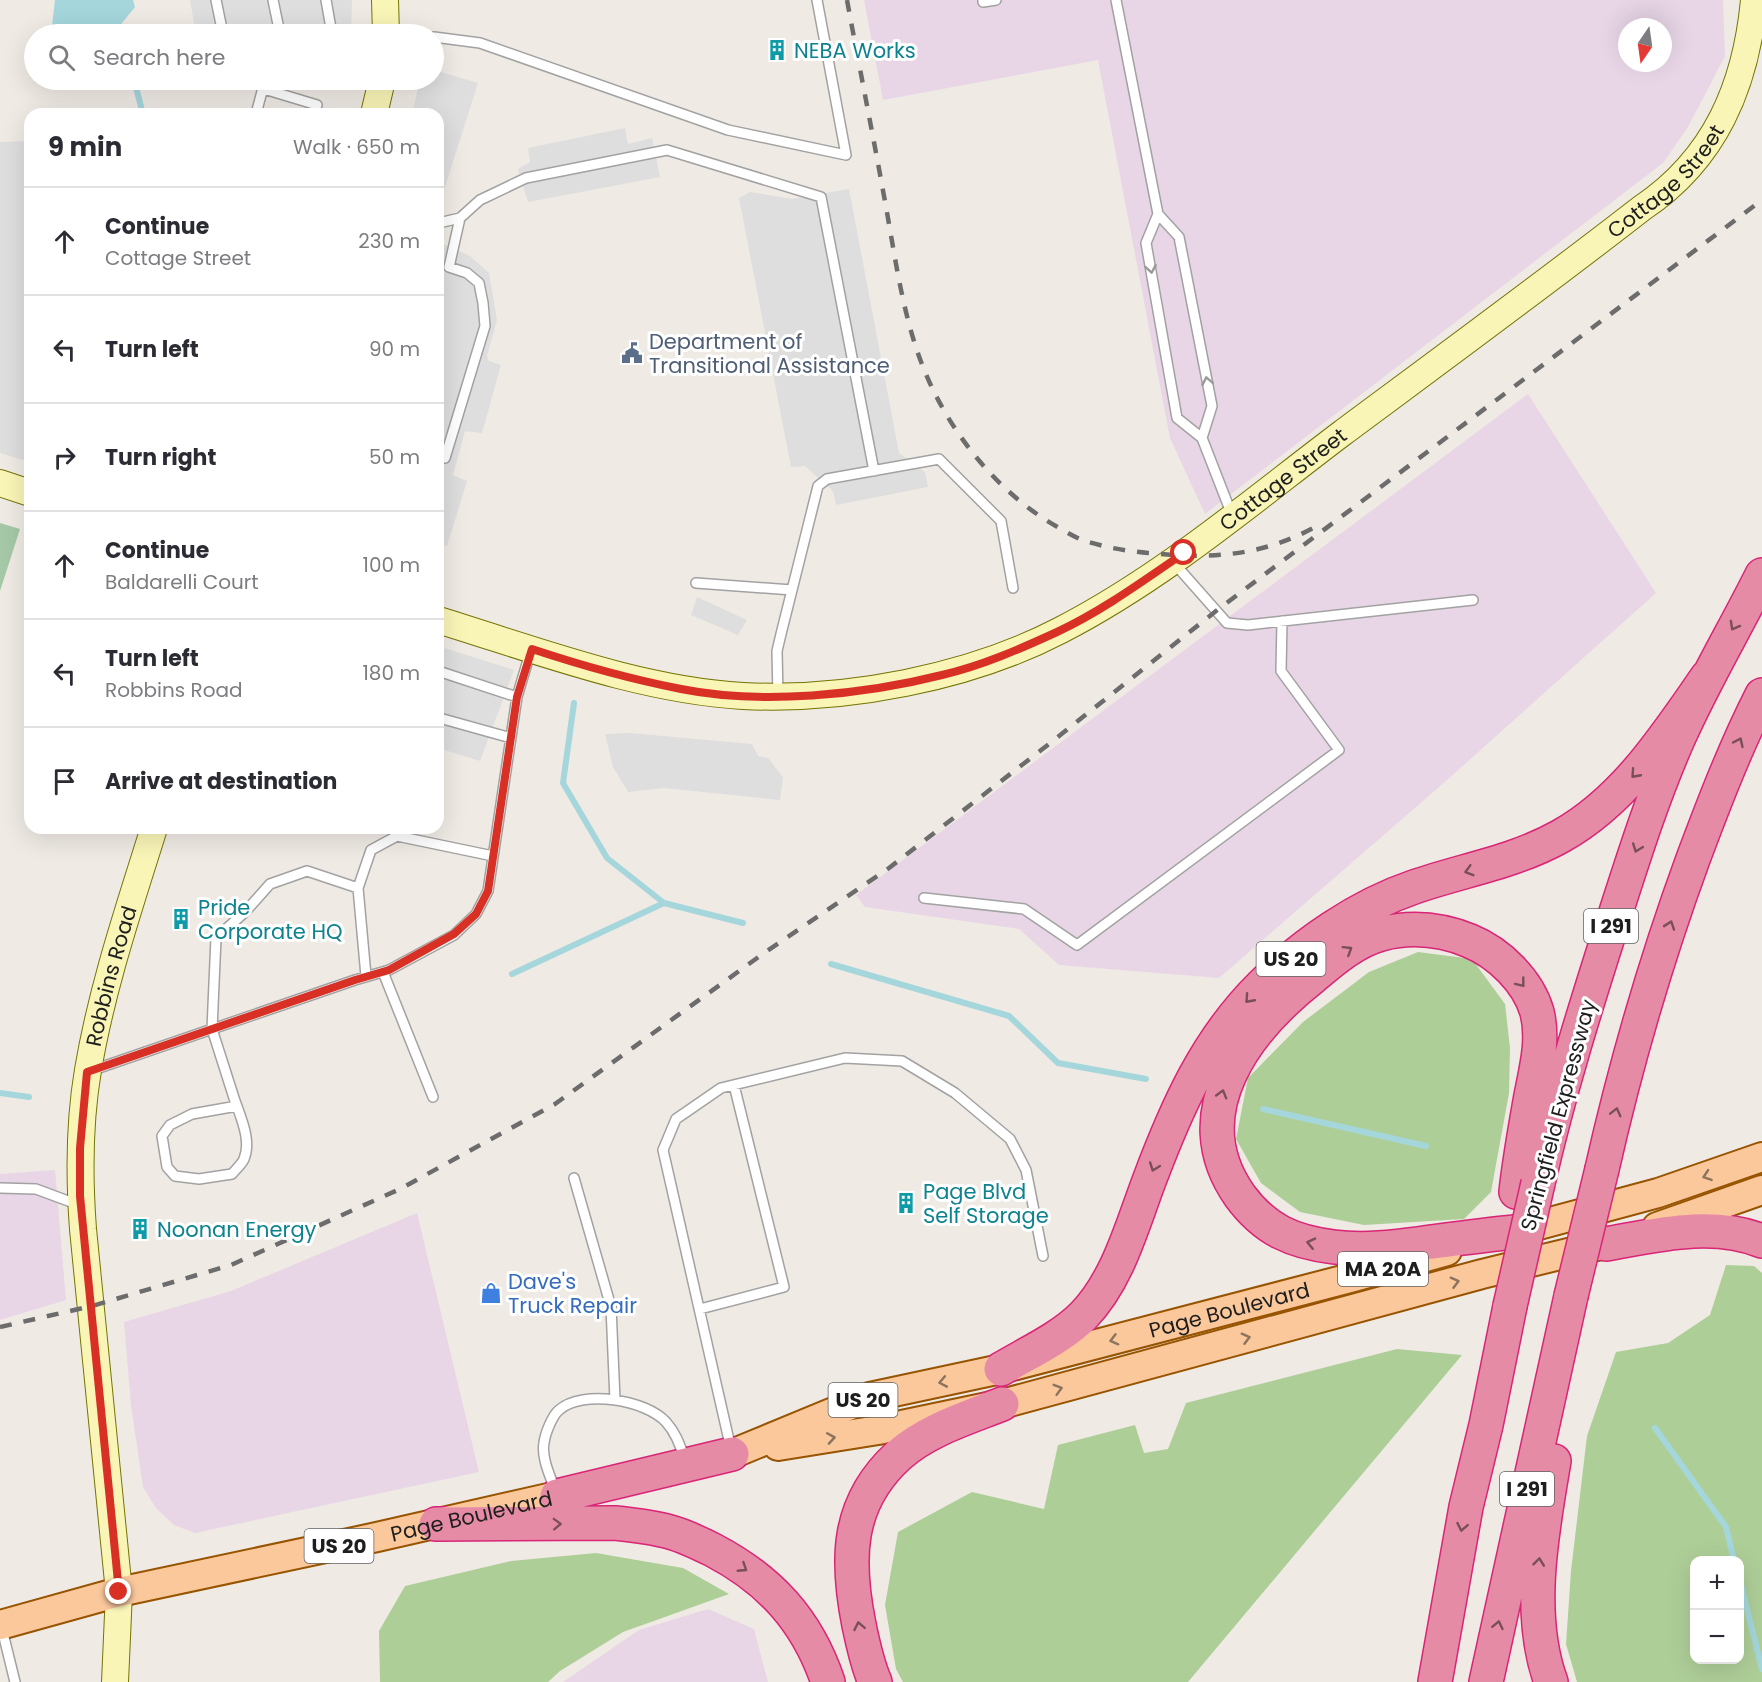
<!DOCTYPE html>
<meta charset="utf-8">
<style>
:root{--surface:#fff;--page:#f2f2f3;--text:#2b2b33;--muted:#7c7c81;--line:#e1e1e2}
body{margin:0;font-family:Poppins,sans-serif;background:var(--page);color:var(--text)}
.controls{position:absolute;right:18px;bottom:18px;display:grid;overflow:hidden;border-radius:12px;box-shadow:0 6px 24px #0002}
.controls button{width:54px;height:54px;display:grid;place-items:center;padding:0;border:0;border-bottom:2px solid var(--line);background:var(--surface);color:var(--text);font:30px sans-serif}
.compass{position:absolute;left:1618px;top:18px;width:54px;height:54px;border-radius:50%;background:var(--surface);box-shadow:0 6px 24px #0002;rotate:193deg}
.stop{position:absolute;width:18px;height:18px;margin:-14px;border:4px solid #d93025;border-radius:50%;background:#fff}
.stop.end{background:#d93025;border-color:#fff;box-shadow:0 2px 6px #0008}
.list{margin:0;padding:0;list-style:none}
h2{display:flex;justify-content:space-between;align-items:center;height:78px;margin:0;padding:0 24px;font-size:26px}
h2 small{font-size:20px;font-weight:400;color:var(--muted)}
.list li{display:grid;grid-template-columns:39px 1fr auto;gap:18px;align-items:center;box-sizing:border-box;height:108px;padding:0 24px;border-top:2px solid var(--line)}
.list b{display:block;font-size:22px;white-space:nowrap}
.list p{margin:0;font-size:20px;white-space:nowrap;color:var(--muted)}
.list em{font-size:20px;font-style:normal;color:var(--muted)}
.icon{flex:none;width:33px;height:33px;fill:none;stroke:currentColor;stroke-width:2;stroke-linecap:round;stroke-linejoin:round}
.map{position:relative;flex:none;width:1762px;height:1682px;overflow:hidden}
.search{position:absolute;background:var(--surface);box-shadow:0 6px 24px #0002;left:24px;top:24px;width:420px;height:66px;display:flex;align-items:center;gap:15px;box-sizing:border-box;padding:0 21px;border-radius:33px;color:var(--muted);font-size:22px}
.panel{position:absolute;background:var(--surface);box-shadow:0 6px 24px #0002;left:24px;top:108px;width:420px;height:726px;border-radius:18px}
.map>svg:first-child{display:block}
.industrial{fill:#e8d6e6;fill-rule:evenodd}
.forest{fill:#aece98;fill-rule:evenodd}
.cemetery{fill:#a5c8a6}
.parking{fill:#dedede}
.water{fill:#a4d6dc}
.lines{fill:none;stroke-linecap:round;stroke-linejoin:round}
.stream{stroke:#a4d6dc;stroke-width:6}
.lane-casing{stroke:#a2a2a2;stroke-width:12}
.secondary-casing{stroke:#747405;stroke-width:28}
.primary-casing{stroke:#975401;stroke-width:32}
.highway-casing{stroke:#d92576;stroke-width:36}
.lane{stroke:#fff;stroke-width:9}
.secondary{stroke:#f9f5b7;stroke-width:26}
.primary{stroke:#fbc89c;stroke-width:28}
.highway{stroke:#e68ba6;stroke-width:33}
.rail{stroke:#6c6c6c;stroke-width:4.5;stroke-dasharray:12 12;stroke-linecap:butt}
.highway-bridge-casing{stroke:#d92576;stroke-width:36;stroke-linecap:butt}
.highway-bridge{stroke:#e68ba6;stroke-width:33}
.oneway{stroke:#9a9a9a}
.oneway2{stroke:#784f5b}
.oneway3{stroke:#8c735d}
.route{stroke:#d93025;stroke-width:8}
.labels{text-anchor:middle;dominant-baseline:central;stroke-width:6;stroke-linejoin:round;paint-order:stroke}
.shield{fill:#fff;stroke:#626262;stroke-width:1.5}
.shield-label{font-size:20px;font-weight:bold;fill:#1e1e1e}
.culture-label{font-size:21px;fill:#0d838f;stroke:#fff;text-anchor:start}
.street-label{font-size:21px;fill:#1e1e1e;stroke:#fff}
.service-label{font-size:21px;fill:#4e5e75;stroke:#fff;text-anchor:start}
.shop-label{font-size:21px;fill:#366cbe;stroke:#fff;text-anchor:start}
</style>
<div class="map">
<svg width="1762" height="1682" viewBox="0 0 1762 1682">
<rect width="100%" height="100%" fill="#efeae4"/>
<!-- industrial -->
<path class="industrial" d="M864,0H1723L1725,56L1688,127L1663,163L1205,514L1170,438L1098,60L883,100ZM1627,27H1663V63H1627Z
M1528,394L1656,593L1447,780L1219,978L1059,965L1019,929L865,907L856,895Z
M55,1170L66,1300L0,1320V1174Z
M417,1213L479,1472L195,1533L174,1525L156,1508L143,1487L131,1405L124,1322L231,1291Z
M708,1609L754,1629L768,1682H563L639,1630Z"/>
<!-- forest -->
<path class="forest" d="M1418,952L1472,959L1505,1004L1510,1048L1509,1093L1491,1192L1464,1219L1364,1225L1300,1212L1261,1183L1236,1139L1248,1078L1303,1022L1369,972Z
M1726,1265L1754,1266L1762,1273V1682H1577L1566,1644L1571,1571L1587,1436L1616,1352L1668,1343L1710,1315ZM1694,1560H1740V1660H1694Z
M1397,1349L1462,1355L1188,1682H903L896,1669L885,1605L898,1532L972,1492L1044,1509L1058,1445L1135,1425L1144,1453L1168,1449L1186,1403Z
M596,1553L683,1568L729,1594L623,1632L560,1671L548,1682H380L379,1631L405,1586L511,1561Z"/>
<!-- cemetery -->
<path class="cemetery" d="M0,523L20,529L0,591Z"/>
<!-- parking -->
<path class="parking" d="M190,0H352L351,34H196Z
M434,70L478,83L443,193L438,192V114H412L420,80H434Z
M625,128L628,144L652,138L660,177L528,202L518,169L530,162L528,148Z
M30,141V447L23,460L0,453V142Z
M849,189L899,453L925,472L928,487L836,505L833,491L805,466L791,467L739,198L750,192L792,199Z
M438,242L470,256L489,273L497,320L487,356L489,361L501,365L482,433L465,431L453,475L467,481L447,546L438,543Z
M697,597L747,620L738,635L691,615Z
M438,646L514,670L480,761L438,748Z
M629,733L752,744L758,756L768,758L783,777L780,800L664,788L628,792L613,767L605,734Z"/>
<!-- water -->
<path class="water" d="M55,0H133L135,7L113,34H51Z"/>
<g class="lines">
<!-- stream -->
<path class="stream" d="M118,21L121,34
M134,80L143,114
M574,703L563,783L607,858L664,903L743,923
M831,964L1009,1016L1058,1063L1146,1079
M512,974L664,903
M0,1093L29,1097
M1263,1109L1426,1146
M1655,1428L1726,1527L1734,1560
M1740,1581L1762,1669"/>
<defs>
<path id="lane" d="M216,0L223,34
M273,0L280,34
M326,0L332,34
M983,0V2L996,0
M1116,0L1158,214L1179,237L1212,406L1202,438
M389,32L409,34
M434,37L480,43L728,130L846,155L817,0
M264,89L317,105L314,114
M256,114L265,80
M1158,214L1146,243L1177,418L1202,438L1232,515
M438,220L443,222L460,218L480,200L526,178L667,150L821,197L874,471
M438,456L445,458L485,326L483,303L479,283L467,273L449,267L460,218
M1174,563L1227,623L1248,625L1473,600
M696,583L792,590
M438,671L517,697
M778,696L777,651L781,634L818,486L827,479L939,459L1001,521L1013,588
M443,719L511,738
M924,898L1024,909L1077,945L1339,750L1281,671L1282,621
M383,972L433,1097
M366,976L358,888L371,850L397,836L493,856
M93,1070L355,980L389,970L454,935L476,914L488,891L517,697L531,650
M237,1106L192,1114L170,1125L162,1136L167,1167L175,1176L199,1179L232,1174C236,1169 242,1164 244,1159C252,1140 240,1116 234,1098L212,1029L216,938L245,912L270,884L307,871L358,888
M574,1178L611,1307L615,1400
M0,1188L36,1189L79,1205
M700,1309L784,1287L734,1085
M731,1449L663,1150L676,1119L721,1088L845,1058L902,1061L955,1093L1010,1139L1026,1170L1043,1256
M556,1492C551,1478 541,1458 544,1443C545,1434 552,1416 559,1410C583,1389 646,1400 666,1422C676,1433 680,1446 685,1459
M2,1629L15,1682"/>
<g id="secondary">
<path d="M385,0L386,34"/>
<path d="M374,114L382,80"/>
<path d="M0,483L30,493"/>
<path id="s1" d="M438,620C536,650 640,690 743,696C846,701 969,678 1061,630C1162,578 1251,502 1341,434C1442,359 1543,285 1642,208C1715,159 1746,86 1754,0"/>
<path id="s2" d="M115,1682L119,1592L83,1229C79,1176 79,1123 88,1070C102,987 129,908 154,828"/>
</g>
<g id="primary">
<path d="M1657,1227L1762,1190"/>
<path d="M1509,1233L1658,1193L1762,1157"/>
<path d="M778,1446L878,1430L1002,1404L1482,1274L1601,1245"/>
<path id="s3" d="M732,1454L870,1397L1001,1369L1354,1277L1447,1251"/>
<path id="s4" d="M0,1625L119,1592L377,1537L557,1496"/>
</g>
<path id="highway" d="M1602,1169C1626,1063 1656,960 1693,859C1714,803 1735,748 1762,695
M1538,1183C1559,1091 1587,1002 1616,912C1635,853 1654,793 1679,737C1704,681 1735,629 1762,575
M1515,1232C1485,1235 1455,1239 1424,1243C1394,1247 1364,1251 1334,1247C1293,1242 1265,1230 1240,1196C1181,1113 1247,1029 1313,977C1333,960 1355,941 1381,934C1412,926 1441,929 1470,941C1499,953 1528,981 1537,1012C1545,1044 1534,1076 1529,1107C1524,1136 1519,1164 1516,1192
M1606,1244C1657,1235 1712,1221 1762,1241
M1001,1369C1028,1353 1061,1338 1083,1316C1118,1280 1132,1226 1149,1181C1176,1109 1206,1040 1262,985C1303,944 1358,906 1414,887C1463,870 1515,862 1561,836C1625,800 1666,736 1707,677
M557,1496L732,1454
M436,1524L615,1523C634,1525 653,1527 670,1532C685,1536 699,1543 713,1550C770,1580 807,1620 828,1682
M875,1682C867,1664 863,1644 859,1625C846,1560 846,1503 899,1455C927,1430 967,1418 1002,1404
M1435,1682L1466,1507L1486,1425L1510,1306
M1486,1682L1571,1296
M1551,1682C1526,1614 1542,1531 1554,1461"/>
</defs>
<!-- lane casing -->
<use href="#lane" class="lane-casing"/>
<!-- secondary casing -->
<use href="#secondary" class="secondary-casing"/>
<!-- primary casing -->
<use href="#primary" class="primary-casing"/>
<!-- highway casing -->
<use href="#highway" class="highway-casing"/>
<!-- lane -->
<use href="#lane" class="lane"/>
<!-- secondary -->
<use href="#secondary" class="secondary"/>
<!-- primary -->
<use href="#primary" class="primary"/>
<!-- highway -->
<use href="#highway" class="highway"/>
<!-- rail -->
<path class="rail" d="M847,0C859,65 872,130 884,196C894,249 901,307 920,359C945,428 997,494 1061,529C1068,533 1075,537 1082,540C1103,547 1126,551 1148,553C1212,559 1261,557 1319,525
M0,1327L92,1306L231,1265L400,1189L555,1104L764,953L889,868L1049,744L1216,611L1762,200"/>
<defs>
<path id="highway-bridge" d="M1571,1296L1602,1169
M1510,1306L1538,1183"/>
</defs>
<!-- highway-bridge casing -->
<use href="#highway-bridge" class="highway-bridge-casing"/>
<!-- highway-bridge -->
<use href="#highway-bridge" class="highway-bridge"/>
</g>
<!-- one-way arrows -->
<defs><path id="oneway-chevron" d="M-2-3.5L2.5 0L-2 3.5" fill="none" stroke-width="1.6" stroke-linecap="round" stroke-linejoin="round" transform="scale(1.5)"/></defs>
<g class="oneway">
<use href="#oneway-chevron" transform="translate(1151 269) rotate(80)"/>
<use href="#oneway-chevron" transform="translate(1207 381) rotate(-101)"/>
</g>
<g class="oneway2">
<use href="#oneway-chevron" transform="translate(1734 626) rotate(119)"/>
<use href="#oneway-chevron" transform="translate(1739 742) rotate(-65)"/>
<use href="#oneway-chevron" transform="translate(1635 774) rotate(132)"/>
<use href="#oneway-chevron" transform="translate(1637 848) rotate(110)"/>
<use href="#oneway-chevron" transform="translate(1469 871) rotate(164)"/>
<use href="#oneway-chevron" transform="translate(1670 925) rotate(-71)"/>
<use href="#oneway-chevron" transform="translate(1348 950) rotate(-32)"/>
<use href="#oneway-chevron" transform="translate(1521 983) rotate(52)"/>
<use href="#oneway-chevron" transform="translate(1249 999) rotate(132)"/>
<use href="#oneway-chevron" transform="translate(1222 1094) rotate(-74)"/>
<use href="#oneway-chevron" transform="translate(1616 1112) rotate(-76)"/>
<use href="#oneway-chevron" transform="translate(1154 1167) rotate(110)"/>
<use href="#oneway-chevron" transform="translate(1311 1243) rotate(-167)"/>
<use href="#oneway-chevron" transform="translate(557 1524) rotate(-2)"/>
<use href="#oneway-chevron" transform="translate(1462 1527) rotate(101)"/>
<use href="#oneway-chevron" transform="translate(1539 1562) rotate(-83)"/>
<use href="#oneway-chevron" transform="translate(743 1568) rotate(33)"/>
<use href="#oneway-chevron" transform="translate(1498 1625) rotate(-78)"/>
<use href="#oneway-chevron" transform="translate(859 1626) rotate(-101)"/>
</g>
<g class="oneway3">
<use href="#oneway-chevron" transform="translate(1707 1176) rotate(161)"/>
<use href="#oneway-chevron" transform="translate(1455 1282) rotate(-15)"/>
<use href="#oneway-chevron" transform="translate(1246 1338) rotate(-15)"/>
<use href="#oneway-chevron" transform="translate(1114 1340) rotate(165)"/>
<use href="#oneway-chevron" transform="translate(943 1382) rotate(169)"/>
<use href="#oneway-chevron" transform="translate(1058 1389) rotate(-16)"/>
<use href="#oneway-chevron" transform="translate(831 1438) rotate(-9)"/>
</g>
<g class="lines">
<!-- route -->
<path class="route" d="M119,1592L80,1196V1148L87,1072L355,980L389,970L454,934L476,914L488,891L517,697L532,649C580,665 630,679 681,689C761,705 863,695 942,675C981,666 1020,649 1057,632C1102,611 1143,581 1184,553"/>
</g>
<!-- icons -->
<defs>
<symbol id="building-bare" viewBox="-9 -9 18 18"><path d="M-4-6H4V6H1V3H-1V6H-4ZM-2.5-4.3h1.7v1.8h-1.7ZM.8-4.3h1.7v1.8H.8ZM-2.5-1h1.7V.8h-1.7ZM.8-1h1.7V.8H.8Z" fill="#0f9aa8" stroke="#fff" stroke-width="2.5" paint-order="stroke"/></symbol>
<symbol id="civic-bare" viewBox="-9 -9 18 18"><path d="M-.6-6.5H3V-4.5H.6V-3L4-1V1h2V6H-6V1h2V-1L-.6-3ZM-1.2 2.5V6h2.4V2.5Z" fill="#5c6f8a" stroke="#fff" stroke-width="2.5" paint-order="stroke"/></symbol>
<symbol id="shop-bare" viewBox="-9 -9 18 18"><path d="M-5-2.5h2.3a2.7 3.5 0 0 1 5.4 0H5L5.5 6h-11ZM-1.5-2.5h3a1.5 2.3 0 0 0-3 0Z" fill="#3f7fe0" stroke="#fff" stroke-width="2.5" paint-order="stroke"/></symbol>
</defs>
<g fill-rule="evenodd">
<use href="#building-bare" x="762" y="35" width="30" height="30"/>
<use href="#civic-bare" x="617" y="338" width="30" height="30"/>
<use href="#building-bare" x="166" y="904" width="30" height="30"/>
<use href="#building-bare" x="891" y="1188" width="30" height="30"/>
<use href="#building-bare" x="125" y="1214" width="30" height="30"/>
<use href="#shop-bare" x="476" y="1278" width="30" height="30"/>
</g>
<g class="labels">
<!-- shield labels -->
<g class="shield">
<rect x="1584" y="909" width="54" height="34" rx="4.5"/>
<rect x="1256.5" y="942" width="69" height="34" rx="4.5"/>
<rect x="1338" y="1252" width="90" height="34" rx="4.5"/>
<rect x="828.5" y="1383" width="69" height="34" rx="4.5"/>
<rect x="1500" y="1472" width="54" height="34" rx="4.5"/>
<rect x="304.5" y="1529" width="69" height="34" rx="4.5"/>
</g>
<g class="shield-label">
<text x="1611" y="926">I 291</text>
<text x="1291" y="959">US 20</text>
<text x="1383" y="1269">MA 20A</text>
<text x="863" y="1400">US 20</text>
<text x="1527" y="1489">I 291</text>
<text x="339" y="1546">US 20</text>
</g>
<!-- culture labels -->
<g class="culture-label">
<text x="794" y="50">NEBA Works</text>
<text x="198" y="907">Pride<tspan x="198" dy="24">Corporate HQ</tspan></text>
<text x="923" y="1191">Page Blvd<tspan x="923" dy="24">Self Storage</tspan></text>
<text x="157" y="1229">Noonan Energy</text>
</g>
<!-- street labels -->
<g class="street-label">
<text stroke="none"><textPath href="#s1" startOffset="1398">Cottage Street</textPath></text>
<text stroke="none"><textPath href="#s1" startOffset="912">Cottage Street</textPath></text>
<text stroke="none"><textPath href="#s2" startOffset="711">Robbins Road</textPath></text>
<text transform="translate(1558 1115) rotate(-75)">Springfield Expressway</text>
<text stroke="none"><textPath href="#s3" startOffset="519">Page Boulevard</textPath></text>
<text stroke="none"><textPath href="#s4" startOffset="484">Page Boulevard</textPath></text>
</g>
<!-- service labels -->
<g class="service-label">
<text x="649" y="341">Department of<tspan x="649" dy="24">Transitional Assistance</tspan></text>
</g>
<!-- shop labels -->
<g class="shop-label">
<text x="508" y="1281">Dave's<tspan x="508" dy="24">Truck Repair</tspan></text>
</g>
</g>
</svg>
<div class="controls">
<button>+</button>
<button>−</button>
</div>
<svg class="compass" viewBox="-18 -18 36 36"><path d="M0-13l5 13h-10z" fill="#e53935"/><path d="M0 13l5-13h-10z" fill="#7c7c81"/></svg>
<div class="stop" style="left:1184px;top:553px"></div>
<div class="stop end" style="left:119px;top:1592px"></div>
<div class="search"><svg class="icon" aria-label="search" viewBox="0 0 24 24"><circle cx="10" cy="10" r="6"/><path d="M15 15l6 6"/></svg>Search here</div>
<section class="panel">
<h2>9 min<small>Walk · 650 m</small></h2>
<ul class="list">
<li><svg class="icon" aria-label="ahead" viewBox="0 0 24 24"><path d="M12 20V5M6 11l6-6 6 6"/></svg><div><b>Continue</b><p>Cottage Street</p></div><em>230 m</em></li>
<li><svg class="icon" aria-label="left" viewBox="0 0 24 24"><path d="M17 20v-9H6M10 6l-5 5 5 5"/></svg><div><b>Turn left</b></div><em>90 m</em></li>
<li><svg class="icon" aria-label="right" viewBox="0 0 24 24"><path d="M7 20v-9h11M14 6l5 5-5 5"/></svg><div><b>Turn right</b></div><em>50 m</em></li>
<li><svg class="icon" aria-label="ahead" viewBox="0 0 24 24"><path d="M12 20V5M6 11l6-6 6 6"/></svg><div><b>Continue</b><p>Baldarelli Court</p></div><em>100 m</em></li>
<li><svg class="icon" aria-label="left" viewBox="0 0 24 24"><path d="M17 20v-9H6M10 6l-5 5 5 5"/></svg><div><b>Turn left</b><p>Robbins Road</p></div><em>180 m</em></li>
<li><svg class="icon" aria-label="arrive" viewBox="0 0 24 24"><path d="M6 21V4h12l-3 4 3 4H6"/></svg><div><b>Arrive at destination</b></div></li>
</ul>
</section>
</div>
